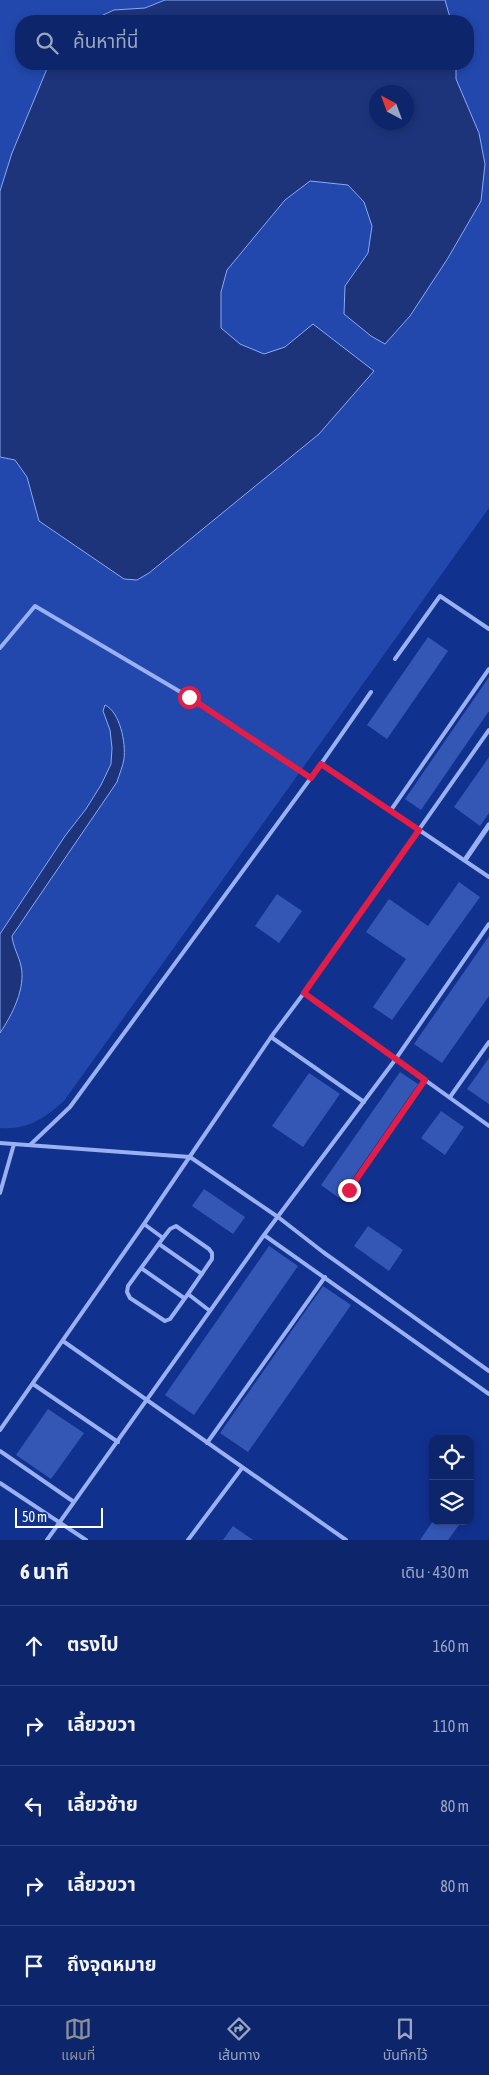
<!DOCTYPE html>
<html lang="th">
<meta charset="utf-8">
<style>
:root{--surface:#0d256a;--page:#162d70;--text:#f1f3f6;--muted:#9aa5c1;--line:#2d427e;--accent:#8c9099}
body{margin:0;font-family:"Asap Condensed","Noto Sans Thai",sans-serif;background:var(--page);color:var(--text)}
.controls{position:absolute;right:15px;bottom:15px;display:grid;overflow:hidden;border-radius:10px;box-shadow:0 2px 8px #0003}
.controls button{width:45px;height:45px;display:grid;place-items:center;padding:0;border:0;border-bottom:1px solid var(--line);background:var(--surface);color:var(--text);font:25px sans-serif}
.compass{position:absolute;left:369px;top:85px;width:45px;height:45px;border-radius:50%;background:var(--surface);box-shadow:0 2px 8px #0003;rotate:319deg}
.scale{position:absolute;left:15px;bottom:12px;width:88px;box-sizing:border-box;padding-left:5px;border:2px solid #fff;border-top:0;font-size:14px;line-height:18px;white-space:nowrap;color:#fff;-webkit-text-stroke:4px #11318e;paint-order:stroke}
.stop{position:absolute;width:15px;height:15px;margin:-11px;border:4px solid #e11d48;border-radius:50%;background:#fff}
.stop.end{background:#e11d48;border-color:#fff;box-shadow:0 1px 5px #0008}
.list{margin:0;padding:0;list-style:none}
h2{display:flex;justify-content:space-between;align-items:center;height:65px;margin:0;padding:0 20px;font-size:21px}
h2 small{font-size:16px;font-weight:400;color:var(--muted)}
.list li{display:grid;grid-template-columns:32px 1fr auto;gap:15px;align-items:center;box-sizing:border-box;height:80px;padding:0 20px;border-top:1px solid var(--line)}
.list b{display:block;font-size:19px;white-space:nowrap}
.list em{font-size:16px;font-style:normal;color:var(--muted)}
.icon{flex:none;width:28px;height:28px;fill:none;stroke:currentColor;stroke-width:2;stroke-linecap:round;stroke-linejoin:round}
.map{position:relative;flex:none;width:489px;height:1540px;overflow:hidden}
.search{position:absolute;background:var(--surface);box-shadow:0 2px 8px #0003;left:15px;right:15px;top:15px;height:55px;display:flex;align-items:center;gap:12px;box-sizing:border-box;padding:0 18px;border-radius:20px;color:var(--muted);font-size:19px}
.sheet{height:465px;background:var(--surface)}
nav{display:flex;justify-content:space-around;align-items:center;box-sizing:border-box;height:70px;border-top:1px solid var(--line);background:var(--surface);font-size:14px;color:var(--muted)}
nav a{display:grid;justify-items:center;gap:2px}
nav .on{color:var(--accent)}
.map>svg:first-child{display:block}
.green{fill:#2248ad}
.water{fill:#1d347b;stroke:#8ba9f6;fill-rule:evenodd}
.building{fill:#3457b6}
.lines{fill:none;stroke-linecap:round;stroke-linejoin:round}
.service{stroke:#99b1f2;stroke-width:4}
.minor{stroke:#99b1f2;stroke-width:5}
.route{stroke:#e11d48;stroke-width:6}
</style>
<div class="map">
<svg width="489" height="1540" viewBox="0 0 489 1540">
<rect width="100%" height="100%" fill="#11318e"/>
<!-- green -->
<path class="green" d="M0,0H165L145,8L114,10L90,21H21V64H49L12,153L0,191Z
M445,0H489V508L64,1101C43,1119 28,1130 0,1128V457L15,460L27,477L31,494L149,573L319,434L314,324L285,347L264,354L240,344L221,328V292L226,270L285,200L310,181L348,185L364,202L372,225L368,253L345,286L371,336L385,344L410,316L448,258L481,201L479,133L456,79V64H468V21H451Z"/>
<!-- water -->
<path class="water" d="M165,0H445L451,21H90L114,10L145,8Z
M49,64H456V79L479,133L485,164L481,201L448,258L410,316L385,344L371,336L344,314L345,286L368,253L372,226L364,202L348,185L310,181L285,200L227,270L221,292V328L240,344L264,354L285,347L313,324L374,371L319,434L149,573L137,580L124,579L39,521L27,477L15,460L0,457V191L12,153ZM406,92V122H376V92Z
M105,705C120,712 126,743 124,759C123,766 119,775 117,782L12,936C13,947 19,956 21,966C26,988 12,1015 0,1033V934L65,836L86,809L101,785L111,764L112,748L110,730L103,711Z"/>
<!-- building -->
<path class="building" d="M428,637L448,651L387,739L367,725Z
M489,677V711L421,810L405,799Z
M489,757V813L480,826L454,807Z
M459,882L480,897L392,1020L373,1007L406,959L366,932L389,899L428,926Z
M277,894L302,911L279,943L255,926Z
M489,936V996L442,1063L414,1044Z
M489,1058V1104L467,1089Z
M400,1072L418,1084L339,1198L321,1185Z
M309,1073L340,1094L303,1147L272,1126Z
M441,1111L464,1127L445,1155L421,1138Z
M204,1189L245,1217L233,1234L192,1206Z
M368,1226L403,1250L389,1271L354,1246Z
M269,1246L298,1266L194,1415L165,1395Z
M323,1286L351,1305L248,1452L220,1433Z
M48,1409L84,1433L51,1479L16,1455Z
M433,1521H453L459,1525L448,1540H420Z
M233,1526L253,1540H223Z"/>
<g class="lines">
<!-- service -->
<path class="service" d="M0,648L35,606L189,697L311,778
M395,659L440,596L489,629
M321,764L371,692
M391,810L489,669
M304,993L489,1126
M271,1037L364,1102
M450,1097L489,1042
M0,1143L190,1157L278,1217L323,1252L489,1371
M30,1145L70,1107L321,764L489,877
M349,1190L425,1080
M0,1193L14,1144
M144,1224L163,1238L170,1229L176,1226L209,1249L212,1253V1259L188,1294
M264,1235L489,1394
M163,1238L128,1286L127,1292L130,1298L165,1321L170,1319L188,1294L210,1311
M159,1244L202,1274
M141,1268L184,1298
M63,1341L346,1540
M33,1384L118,1442
M0,1430L144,1224L271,1037L304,993L489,730
M207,1443L325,1277
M0,1451L74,1502
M0,1483L86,1540
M47,1540L264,1235L395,1060L489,924
M188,1540L242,1468"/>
<!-- minor -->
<path class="minor" d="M465,860L489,825"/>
</g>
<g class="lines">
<!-- route -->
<path class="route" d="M189,697L311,778L321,764L419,830L304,993L425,1080L349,1190"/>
</g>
</svg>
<div class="controls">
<button><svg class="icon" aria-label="locate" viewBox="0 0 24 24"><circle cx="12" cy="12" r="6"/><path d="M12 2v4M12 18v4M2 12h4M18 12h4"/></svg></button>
<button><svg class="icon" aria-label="layers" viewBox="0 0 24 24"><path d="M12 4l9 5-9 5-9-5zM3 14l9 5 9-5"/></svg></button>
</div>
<svg class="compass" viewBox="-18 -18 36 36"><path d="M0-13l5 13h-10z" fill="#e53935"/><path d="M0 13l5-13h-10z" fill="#9aa5c1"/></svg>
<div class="scale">50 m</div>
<div class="stop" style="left:189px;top:697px"></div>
<div class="stop end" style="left:349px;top:1190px"></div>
<div class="search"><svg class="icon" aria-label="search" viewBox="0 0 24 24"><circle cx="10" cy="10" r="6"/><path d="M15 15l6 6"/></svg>ค้นหาที่นี่</div>
</div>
<section class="sheet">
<h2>6 นาที<small>เดิน · 430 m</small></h2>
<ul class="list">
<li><svg class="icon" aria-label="ahead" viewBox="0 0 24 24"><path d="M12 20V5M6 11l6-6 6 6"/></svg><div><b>ตรงไป</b></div><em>160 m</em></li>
<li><svg class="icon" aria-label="right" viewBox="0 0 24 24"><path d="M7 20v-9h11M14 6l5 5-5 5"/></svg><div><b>เลี้ยวขวา</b></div><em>110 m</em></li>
<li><svg class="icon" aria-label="left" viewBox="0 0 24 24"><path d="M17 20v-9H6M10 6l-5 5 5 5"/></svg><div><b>เลี้ยวซ้าย</b></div><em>80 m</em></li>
<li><svg class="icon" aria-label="right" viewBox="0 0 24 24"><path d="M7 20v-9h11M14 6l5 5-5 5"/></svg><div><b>เลี้ยวขวา</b></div><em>80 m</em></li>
<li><svg class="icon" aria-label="arrive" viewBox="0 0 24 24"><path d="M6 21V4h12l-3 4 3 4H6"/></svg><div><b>ถึงจุดหมาย</b></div></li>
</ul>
</section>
<nav>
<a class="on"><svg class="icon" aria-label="map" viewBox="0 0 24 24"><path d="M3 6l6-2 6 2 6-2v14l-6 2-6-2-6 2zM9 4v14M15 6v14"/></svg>แผนที่</a>
<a><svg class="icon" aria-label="directions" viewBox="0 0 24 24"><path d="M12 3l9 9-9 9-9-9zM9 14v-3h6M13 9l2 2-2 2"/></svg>เส้นทาง</a>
<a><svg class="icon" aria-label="saved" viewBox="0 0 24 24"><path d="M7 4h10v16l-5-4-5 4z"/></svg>บันทึกไว้</a>
</nav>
